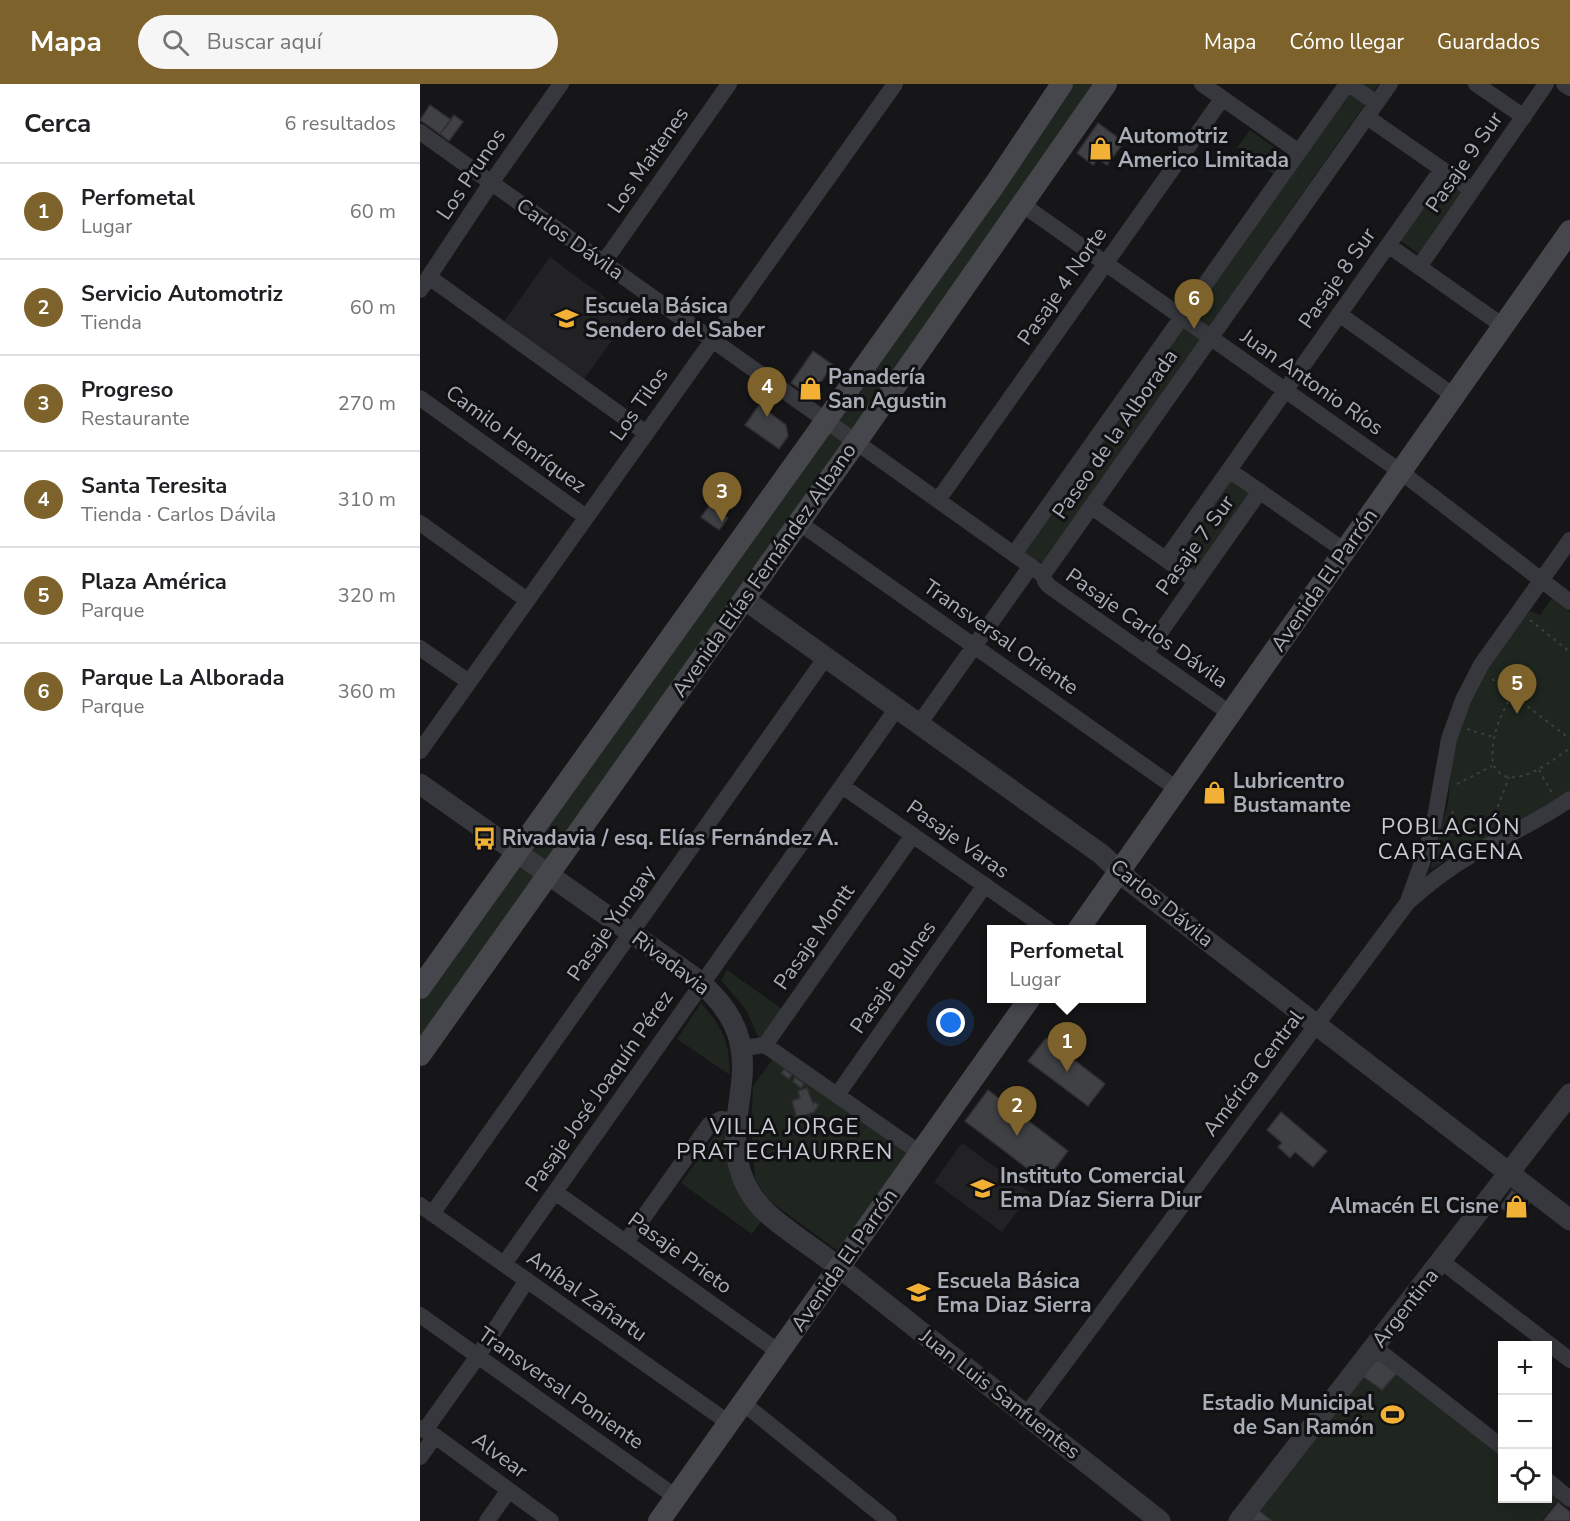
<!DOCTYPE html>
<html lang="es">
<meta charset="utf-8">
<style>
:root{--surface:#fff;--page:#f6f6f6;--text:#202124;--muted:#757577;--line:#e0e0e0;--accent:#7e622b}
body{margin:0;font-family:"Nunito Sans",sans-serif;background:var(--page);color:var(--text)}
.controls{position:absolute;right:18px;bottom:18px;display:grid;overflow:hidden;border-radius:0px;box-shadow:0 3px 15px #0003}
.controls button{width:54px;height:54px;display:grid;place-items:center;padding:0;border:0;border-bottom:2px solid var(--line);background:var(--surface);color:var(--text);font:30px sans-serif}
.you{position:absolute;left:531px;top:939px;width:21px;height:21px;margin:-15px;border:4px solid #fff;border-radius:50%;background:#1a73e8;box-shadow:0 0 0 9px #1a73e833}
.badge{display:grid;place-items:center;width:39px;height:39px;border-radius:50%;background:var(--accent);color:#fff;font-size:20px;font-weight:700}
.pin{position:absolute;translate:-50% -50px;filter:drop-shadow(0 2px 3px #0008)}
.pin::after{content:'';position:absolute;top:32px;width:21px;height:18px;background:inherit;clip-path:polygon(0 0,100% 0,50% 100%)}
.popup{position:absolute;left:567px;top:841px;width:159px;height:78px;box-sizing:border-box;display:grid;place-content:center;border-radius:0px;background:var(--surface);filter:drop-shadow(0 2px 4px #0005);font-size:20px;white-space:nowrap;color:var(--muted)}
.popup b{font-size:22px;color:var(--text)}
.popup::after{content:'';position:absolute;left:50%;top:100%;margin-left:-12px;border:12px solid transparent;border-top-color:var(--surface)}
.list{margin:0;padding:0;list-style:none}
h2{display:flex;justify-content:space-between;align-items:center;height:78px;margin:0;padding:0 24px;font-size:26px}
h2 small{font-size:20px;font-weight:400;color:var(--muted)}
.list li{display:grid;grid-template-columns:39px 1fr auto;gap:18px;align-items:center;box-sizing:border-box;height:96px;padding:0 24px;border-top:2px solid var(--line)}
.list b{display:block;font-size:22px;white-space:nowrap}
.list p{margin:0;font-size:20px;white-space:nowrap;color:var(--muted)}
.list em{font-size:20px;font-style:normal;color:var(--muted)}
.icon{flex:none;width:33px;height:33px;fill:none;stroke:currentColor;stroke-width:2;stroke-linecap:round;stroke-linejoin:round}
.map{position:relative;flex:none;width:1150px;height:1437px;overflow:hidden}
header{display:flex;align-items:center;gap:36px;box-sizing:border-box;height:84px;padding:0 30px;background:var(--accent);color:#fff}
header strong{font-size:28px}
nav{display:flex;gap:33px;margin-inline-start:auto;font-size:21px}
.search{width:420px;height:54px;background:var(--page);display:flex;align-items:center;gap:15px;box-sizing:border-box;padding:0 21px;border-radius:33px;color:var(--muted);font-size:22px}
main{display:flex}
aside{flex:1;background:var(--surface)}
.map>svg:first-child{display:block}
.built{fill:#222225}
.green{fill:#1e261f}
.building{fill:#404145;stroke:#303034;stroke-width:1.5}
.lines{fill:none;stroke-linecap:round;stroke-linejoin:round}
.path{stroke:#3d3f44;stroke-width:2;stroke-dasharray:3 4.5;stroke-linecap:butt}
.minor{stroke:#37383d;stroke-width:16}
.tertiary{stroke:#37383d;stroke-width:21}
.secondary{stroke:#45474d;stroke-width:22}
.labels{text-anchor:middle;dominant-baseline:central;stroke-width:6;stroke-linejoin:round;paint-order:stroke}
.poi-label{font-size:21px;font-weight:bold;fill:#a8adb8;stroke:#111113;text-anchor:start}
.street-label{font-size:21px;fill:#a8adb8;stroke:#111113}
.neighbourhood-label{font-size:22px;letter-spacing:1.5px;fill:#c9ccd4;stroke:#111113}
</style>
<header>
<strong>Mapa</strong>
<div class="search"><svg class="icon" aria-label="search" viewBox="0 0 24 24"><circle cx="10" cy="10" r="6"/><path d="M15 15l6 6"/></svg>Buscar aquí</div>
<nav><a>Mapa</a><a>Cómo llegar</a><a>Guardados</a></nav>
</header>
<main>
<aside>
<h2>Cerca<small>6 resultados</small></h2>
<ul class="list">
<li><span class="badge">1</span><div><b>Perfometal</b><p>Lugar</p></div><em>60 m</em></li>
<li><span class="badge">2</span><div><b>Servicio Automotriz</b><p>Tienda</p></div><em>60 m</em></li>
<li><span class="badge">3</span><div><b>Progreso</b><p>Restaurante</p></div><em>270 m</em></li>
<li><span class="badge">4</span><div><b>Santa Teresita</b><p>Tienda · Carlos Dávila</p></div><em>310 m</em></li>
<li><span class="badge">5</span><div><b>Plaza América</b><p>Parque</p></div><em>320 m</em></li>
<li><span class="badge">6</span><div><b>Parque La Alborada</b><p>Parque</p></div><em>360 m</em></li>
</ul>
</aside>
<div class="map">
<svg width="1150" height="1437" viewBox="0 0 1150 1437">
<rect width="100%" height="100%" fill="#161618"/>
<!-- built -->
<path class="built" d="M130,173L210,232L164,295L84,237Z
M542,1059L611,1109L582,1148L514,1098Z"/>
<!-- green -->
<path class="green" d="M650,0H679L0,955V913Z
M923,0H959L623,479L602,471Z
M830,46L866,72L853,90L817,64Z
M1022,94L1043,109L999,170L978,155Z
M809,393L832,409L776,489L752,473Z
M1132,514L1150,528V706L1130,722L1092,744L1051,761L1010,786L1028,719L1034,656L1055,603L1101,535L1111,527L1120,531Z
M307,886L365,927L341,960L327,927L301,896Z
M281,919C304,946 309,956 310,991L257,955Z
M355,972L491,1067L418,1167L347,1115L335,1094L331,1045L333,1002Z
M307,1034L309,1086L341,1138L332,1150L261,1099Z
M963,1276L1082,1369V1414H1128V1403L1140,1413L1121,1437H828L952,1277Z"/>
<!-- building -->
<path class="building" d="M10,21L31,36L20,50L0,36Z
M34,31L43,38L29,57L20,50Z
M678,39L704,58L687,81L678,75L673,81L657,69Z
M393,267L413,281L394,308H385L371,299Z
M339,321L366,341L368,352L359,365L325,341Z
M290,421L308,434L299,446L281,433Z
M793,697L805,706L795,720L784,711Z
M626,954L685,1000L668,1022L608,977Z
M364,985L372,991L369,995L361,989Z
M375,993L384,1000L381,1004L373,998Z
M387,1004L393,1020L394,1018L399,1021L394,1028L377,1034L372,1017L380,1014L378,1007Z
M568,1006L648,1067L625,1098L545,1037Z
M861,1028L907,1067L893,1083L875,1068L870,1074L858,1063L862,1059L847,1046Z
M1092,1106L1109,1119L1096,1135L1080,1123Z
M963,1276L978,1288L962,1306L941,1291L952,1277Z
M1138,1418L1150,1428V1437H1123Z
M837,1425L852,1437H828Z"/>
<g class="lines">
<!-- path -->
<path class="path" d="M1110,536L1150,568
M1072,595L1150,655
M1092,611C1079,634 1070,654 1073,681C1077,686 1081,692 1088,693C1108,696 1135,675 1150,664
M1047,645L1073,653
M1119,686L1132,709
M1037,700L1072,682
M1032,727L1035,736L1046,744L1062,748
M1070,744L1089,693"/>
<!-- minor -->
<path class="minor" d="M782,0L879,68
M929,0L956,19
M1056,0L1104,33
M1144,0L1150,4
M947,33L1052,106
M0,48L623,491
M603,121L981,388L1150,518
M968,161L1083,242
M184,178L309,0
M999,183L1126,0
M9,193L226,349
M0,206L71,99L141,0
M919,230L1034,312
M0,314L166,433
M809,386L925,467
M518,416L802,15
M672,423L776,497
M378,438L757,705
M0,439L107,516
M594,470L927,0
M746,475L1022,85
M623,491L970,0
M623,491L625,497L629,502L811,630
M0,564L49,598
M725,570L840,407
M499,640L611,482
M0,667L475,0
M422,702L629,846
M989,814L1006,768L1014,739L1029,655L1043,616L1061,581L1150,456
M345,961L500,1069
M322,964L345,961L493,751
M417,1011L565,801
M135,1108L359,1268
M0,1121L309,1339
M12,1130L406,573
M206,1158L289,1041L301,1035L317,1037
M1021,1177L1150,1276
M84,1180L477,624
M0,1231L256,1413
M954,1263L1082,1363
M323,1319L469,1437
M606,1331L988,818C1007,801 1026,786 1048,773C1082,753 1118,738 1150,715
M0,1344L15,1352L131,1437
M5,1346L58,1272L107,1196
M0,1373L15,1352
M1128,1397L1150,1415
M67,1437L89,1406"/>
<!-- tertiary -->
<path class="tertiary" d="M324,515L681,770L711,798L1150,1136
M0,700L271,891C375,971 280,1035 333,1113C345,1131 363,1142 380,1155C400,1169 419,1183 438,1198C539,1278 639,1357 740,1437
M819,1437L1150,1010"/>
<!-- secondary -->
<path class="secondary" d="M658,846L1150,147
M0,904L575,100L642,0
M0,971L436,358L686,0
M239,1437L610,914"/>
</g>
<!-- icons -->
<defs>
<symbol id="shop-bare" viewBox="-9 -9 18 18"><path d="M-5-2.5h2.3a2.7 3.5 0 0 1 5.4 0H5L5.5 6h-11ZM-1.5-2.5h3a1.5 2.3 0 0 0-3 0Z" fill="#f2b134" stroke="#111113" stroke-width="2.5" paint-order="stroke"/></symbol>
<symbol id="school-bare" viewBox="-9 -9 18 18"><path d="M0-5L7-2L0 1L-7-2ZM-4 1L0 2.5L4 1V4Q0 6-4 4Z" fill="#f2b134" stroke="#111113" stroke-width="2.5" paint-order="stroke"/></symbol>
<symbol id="bus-bare" viewBox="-9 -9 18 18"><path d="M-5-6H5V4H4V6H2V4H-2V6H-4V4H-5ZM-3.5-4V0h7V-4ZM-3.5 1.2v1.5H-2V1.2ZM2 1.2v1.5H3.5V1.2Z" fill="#f2b134" stroke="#111113" stroke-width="2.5" paint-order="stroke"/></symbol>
<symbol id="stadium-bare" viewBox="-9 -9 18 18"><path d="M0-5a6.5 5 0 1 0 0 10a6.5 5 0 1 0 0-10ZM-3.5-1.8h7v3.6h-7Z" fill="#f2b134" stroke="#111113" stroke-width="2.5" paint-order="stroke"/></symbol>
</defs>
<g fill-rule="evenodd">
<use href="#shop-bare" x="664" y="48" width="33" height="33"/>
<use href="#school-bare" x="130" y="218" width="33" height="33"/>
<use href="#shop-bare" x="374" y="288" width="33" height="33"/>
<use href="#shop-bare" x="778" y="692" width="33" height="33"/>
<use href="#bus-bare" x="48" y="738" width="33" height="33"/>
<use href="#school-bare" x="546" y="1088" width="33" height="33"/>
<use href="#shop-bare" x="1080" y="1106" width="33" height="33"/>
<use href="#school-bare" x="482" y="1192" width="33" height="33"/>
<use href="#stadium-bare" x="956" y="1314" width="33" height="33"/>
</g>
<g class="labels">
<!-- poi labels -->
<g class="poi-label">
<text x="698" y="52">Automotriz<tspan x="698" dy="24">Americo Limitada</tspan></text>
<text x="165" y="222">Escuela Básica<tspan x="165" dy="24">Sendero del Saber</tspan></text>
<text x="408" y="293">Panadería<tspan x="408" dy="24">San Agustin</tspan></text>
<text x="813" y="697">Lubricentro<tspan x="813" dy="24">Bustamante</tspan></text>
<text x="82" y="754">Rivadavia / esq. Elías Fernández A.</text>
<text x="580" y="1092">Instituto Comercial<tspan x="580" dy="24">Ema Díaz Sierra Diur</tspan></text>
<text x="1079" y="1122" text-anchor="end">Almacén El Cisne</text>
<text x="517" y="1197">Escuela Básica<tspan x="517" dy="24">Ema Diaz Sierra</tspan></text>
<text x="954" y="1319" text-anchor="end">Estadio Municipal<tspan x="954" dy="24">de San Ramón</tspan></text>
</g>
<!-- street labels -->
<g class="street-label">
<text transform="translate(228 76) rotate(-55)">Los Maitenes</text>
<text transform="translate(1044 78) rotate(-55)">Pasaje 9 Sur</text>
<text transform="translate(51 90) rotate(-56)">Los Prunos</text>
<text transform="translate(150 155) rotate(35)">Carlos Dávila</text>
<text transform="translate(917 194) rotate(-55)">Pasaje 8 Sur</text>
<text transform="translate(642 202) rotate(-55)">Pasaje 4 Norte</text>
<text transform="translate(892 298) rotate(35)">Juan Antonio Ríos</text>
<text transform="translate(219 320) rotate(-55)">Los Tilos</text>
<text transform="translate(695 350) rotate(-55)">Paseo de la Alborada</text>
<text transform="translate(96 355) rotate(36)">Camilo Henríquez</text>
<text transform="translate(775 461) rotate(-54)">Pasaje 7 Sur</text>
<text transform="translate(344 486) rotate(-55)">Avenida Elías Fernández Albano</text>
<text transform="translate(904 496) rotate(-55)">Avenida El Parrón</text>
<text transform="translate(727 544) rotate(35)">Pasaje Carlos Dávila</text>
<text transform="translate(581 553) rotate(35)">Transversal Oriente</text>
<text transform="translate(538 755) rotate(35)">Pasaje Varas</text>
<text transform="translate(742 819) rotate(39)">Carlos Dávila</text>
<text transform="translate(191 839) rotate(-55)">Pasaje Yungay</text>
<text transform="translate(394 853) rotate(-55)">Pasaje Montt</text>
<text transform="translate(251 879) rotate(37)">Rivadavia</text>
<text transform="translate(473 893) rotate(-55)">Pasaje Bulnes</text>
<text transform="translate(833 989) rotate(-53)">América Central</text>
<text transform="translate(179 1007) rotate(-55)">Pasaje José Joaquín Pérez</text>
<text transform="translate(260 1169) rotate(36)">Pasaje Prieto</text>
<text transform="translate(424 1176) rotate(-55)">Avenida El Parrón</text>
<text transform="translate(167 1212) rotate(35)">Aníbal Zañartu</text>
<text transform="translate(985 1224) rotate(-52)">Argentina</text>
<text transform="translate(141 1304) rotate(35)">Transversal Poniente</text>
<text transform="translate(580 1310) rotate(38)">Juan Luis Sanfuentes</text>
<text transform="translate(80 1371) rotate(36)">Alvear</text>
</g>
<!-- neighbourhood labels -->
<g class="neighbourhood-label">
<text x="1031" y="743">POBLACIÓN<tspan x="1031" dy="25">CARTAGENA</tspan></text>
<text x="365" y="1043">VILLA JORGE<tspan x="365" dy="25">PRAT ECHAURREN</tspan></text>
</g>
</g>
</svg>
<div class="controls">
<button>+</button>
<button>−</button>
<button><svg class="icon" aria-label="locate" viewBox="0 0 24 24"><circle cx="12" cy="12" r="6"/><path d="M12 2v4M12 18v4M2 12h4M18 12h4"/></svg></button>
</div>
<div class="you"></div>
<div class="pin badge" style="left:647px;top:988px">1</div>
<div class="popup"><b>Perfometal</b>Lugar</div>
<div class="pin badge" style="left:597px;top:1052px">2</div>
<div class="pin badge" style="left:302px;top:438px">3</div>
<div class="pin badge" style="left:347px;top:333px">4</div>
<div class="pin badge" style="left:1097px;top:630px">5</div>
<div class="pin badge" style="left:774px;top:245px">6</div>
</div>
</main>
